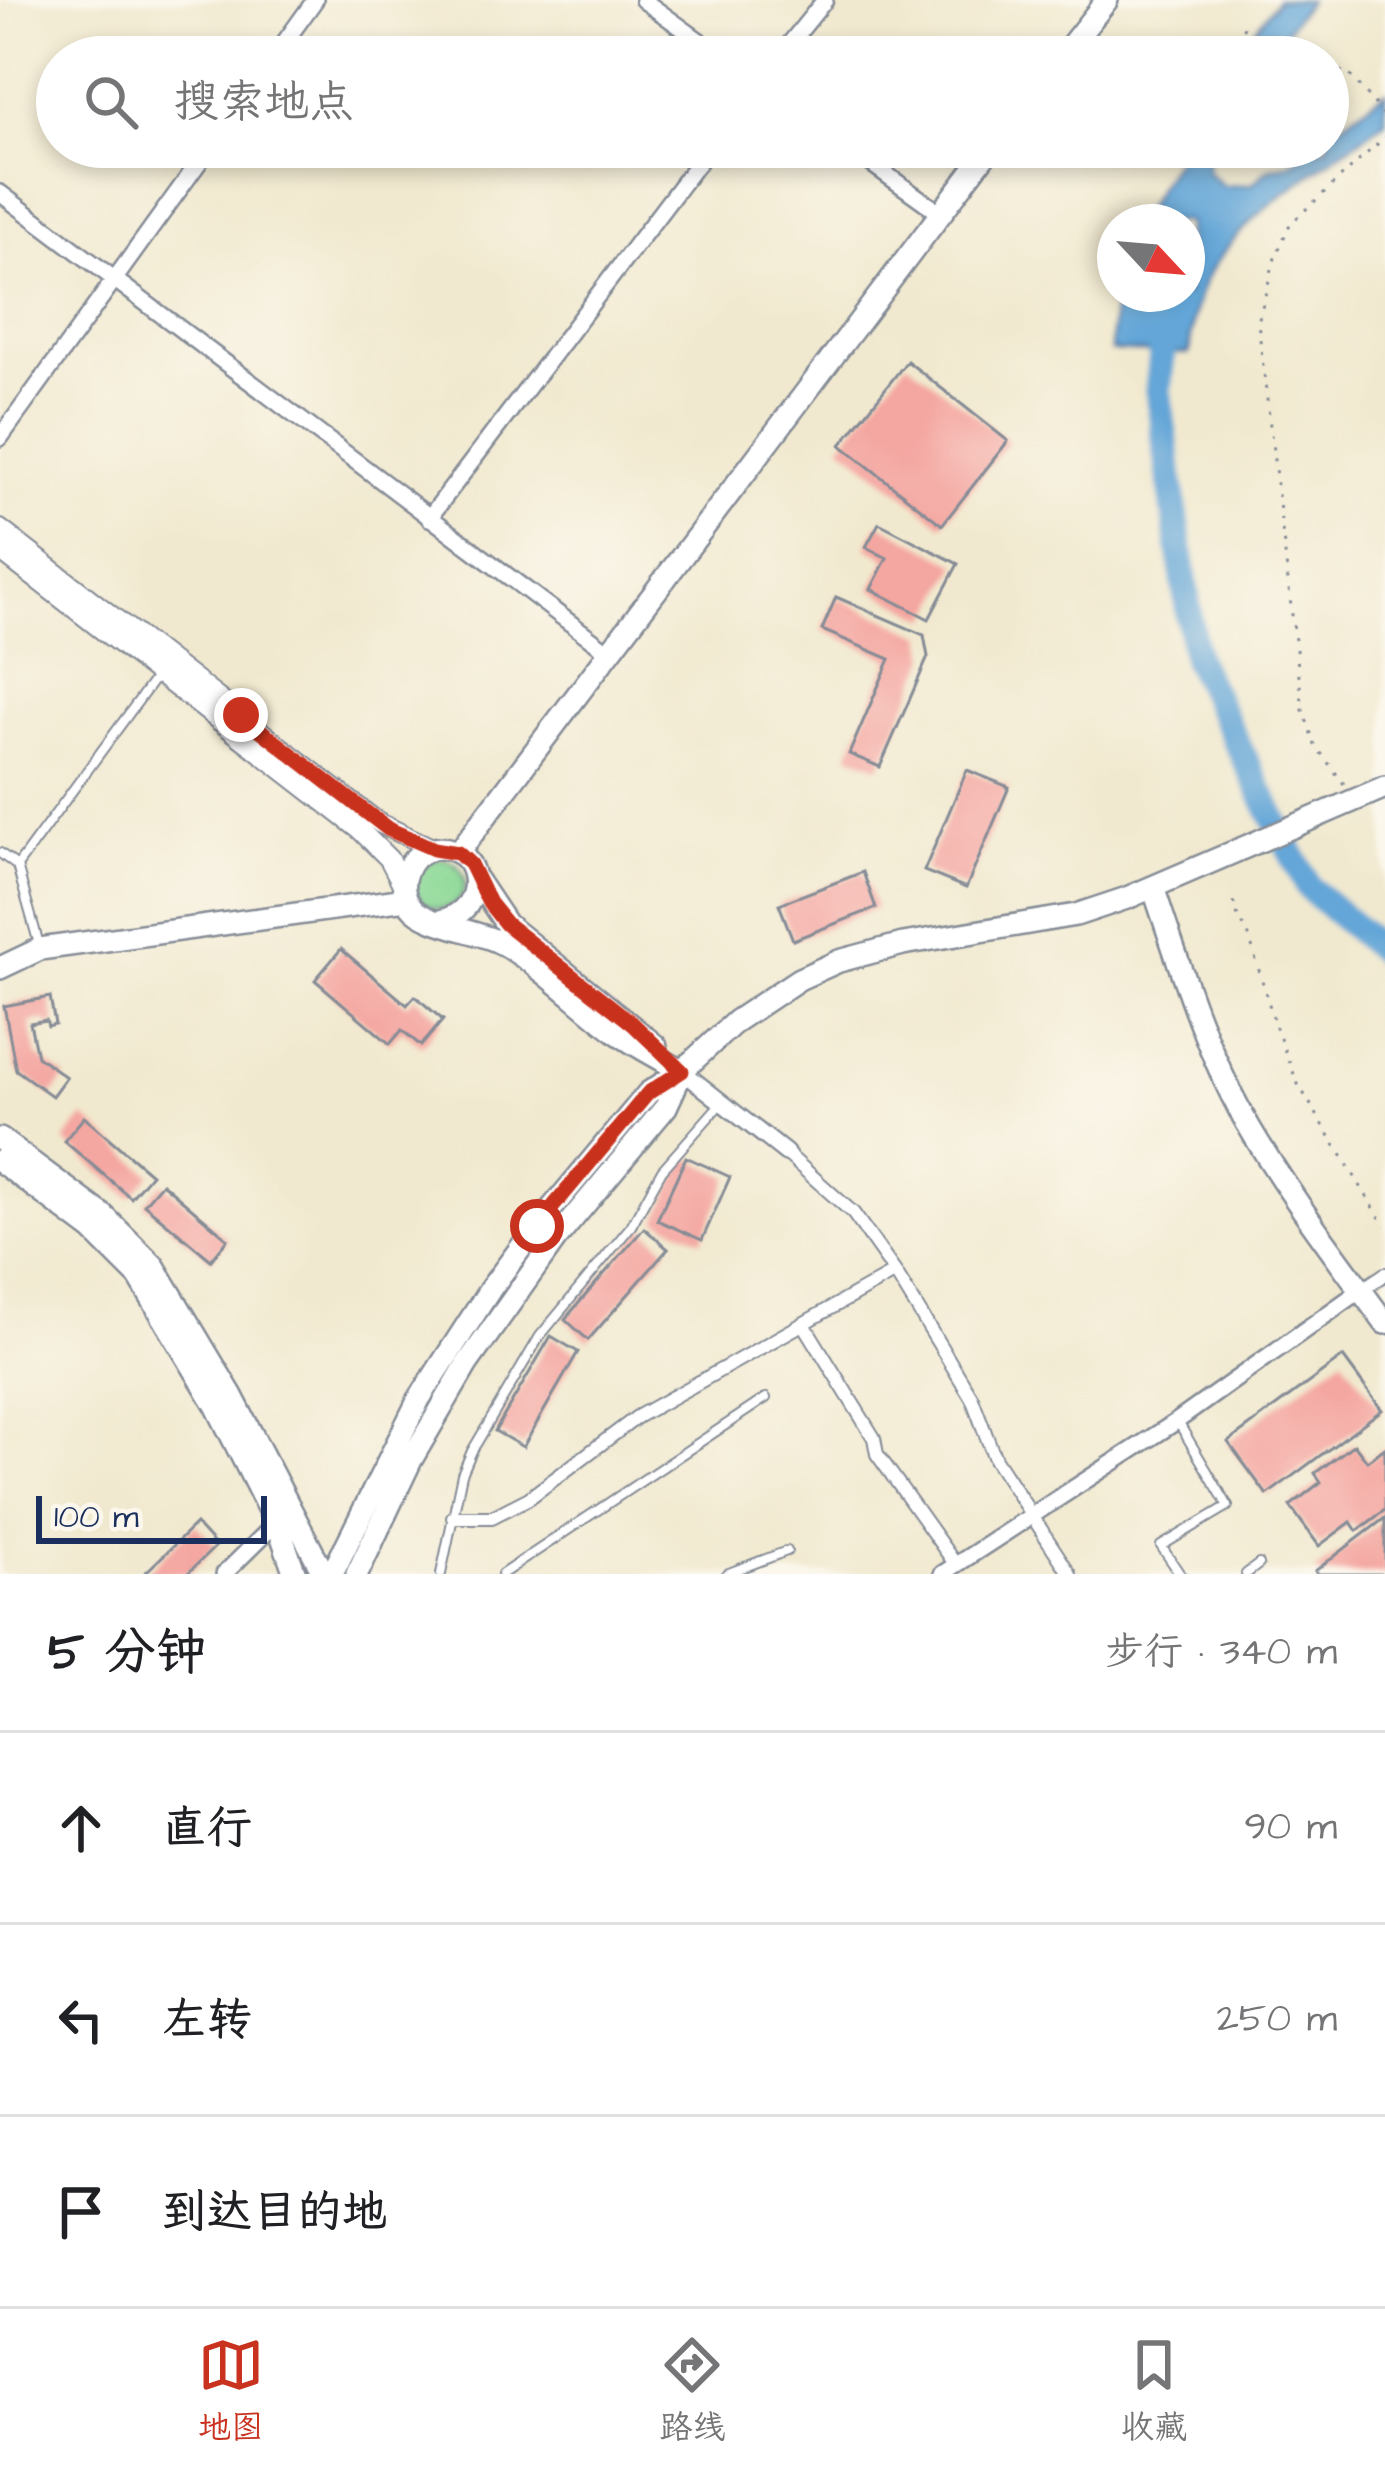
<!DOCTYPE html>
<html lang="zh">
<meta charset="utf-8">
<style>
:root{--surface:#fff;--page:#f2f2f2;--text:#202124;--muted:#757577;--line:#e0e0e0;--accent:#c8321e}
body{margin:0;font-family:"Architects Daughter","LXGW WenKai TC",sans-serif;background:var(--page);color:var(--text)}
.compass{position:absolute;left:1097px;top:204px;width:108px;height:108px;border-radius:50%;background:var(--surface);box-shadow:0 6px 18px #0003;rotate:116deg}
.scale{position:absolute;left:36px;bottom:30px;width:231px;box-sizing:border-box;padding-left:12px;border:6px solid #1b2f5e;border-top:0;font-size:33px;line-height:42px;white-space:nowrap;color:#1b2f5e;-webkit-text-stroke:9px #fbf7ec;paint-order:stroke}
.stop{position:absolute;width:36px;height:36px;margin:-27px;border:9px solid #c8321e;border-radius:50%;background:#fff}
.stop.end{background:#c8321e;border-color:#fff;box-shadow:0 3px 12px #0008}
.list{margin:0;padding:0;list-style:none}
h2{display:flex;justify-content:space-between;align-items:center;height:156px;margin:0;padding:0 48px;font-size:51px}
h2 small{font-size:39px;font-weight:400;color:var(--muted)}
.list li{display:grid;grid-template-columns:78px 1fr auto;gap:36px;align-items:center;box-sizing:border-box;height:192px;padding:0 48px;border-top:3px solid var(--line)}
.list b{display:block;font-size:45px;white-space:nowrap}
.list em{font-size:39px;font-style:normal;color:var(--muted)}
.icon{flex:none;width:66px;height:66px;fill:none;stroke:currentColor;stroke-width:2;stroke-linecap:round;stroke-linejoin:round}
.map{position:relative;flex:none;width:1385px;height:1574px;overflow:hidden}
.search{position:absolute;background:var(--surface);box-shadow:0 6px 18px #0003;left:36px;right:36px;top:36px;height:132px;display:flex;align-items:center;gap:30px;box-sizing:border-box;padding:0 42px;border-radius:66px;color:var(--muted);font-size:45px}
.sheet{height:732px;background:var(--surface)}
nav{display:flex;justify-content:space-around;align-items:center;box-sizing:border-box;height:168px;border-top:3px solid var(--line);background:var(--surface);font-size:33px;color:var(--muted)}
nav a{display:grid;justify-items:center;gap:6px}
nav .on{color:var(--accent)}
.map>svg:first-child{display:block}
.green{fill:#8dd997;stroke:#54847a;stroke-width:3}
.water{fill:#63a6d7;stroke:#3f6a9a;stroke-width:3}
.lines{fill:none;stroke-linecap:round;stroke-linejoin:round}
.river{stroke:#63a6d7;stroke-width:27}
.building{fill:#f4a6a0}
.service-casing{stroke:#868c96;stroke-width:12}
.pedestrian-casing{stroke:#868c96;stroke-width:16}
.minor-casing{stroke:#868c96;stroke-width:20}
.tertiary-casing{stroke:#868c96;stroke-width:22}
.secondary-casing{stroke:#868c96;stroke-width:26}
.path{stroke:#868c96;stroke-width:3;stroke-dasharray:3 9;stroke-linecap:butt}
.service{stroke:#fff;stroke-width:8}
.pedestrian{stroke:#fff;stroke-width:12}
.minor{stroke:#fff;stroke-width:15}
.tertiary{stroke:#fff;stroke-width:18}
.secondary{stroke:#fff;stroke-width:21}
.route{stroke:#c8321e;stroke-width:15}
</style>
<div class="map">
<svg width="1385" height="1574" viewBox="0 0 1385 1574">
<rect width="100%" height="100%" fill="#fbf7ec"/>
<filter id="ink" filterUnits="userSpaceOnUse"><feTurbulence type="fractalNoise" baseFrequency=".00833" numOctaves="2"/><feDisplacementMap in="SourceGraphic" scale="24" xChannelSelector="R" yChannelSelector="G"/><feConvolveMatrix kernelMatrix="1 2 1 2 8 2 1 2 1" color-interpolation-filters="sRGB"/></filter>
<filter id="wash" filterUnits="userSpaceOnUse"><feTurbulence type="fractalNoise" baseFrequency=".004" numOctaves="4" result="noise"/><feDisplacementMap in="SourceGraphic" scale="48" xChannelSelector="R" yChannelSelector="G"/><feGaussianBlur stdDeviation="2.7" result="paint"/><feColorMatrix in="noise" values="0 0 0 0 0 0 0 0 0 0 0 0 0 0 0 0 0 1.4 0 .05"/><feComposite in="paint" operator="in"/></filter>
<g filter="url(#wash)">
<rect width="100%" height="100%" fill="#f1e9cf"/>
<!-- green -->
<path class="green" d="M415 884a25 25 0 1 1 50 0a25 25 0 1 1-50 0Z"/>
<!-- water -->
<path class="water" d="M1277,0H1309L1265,57H1235Z
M1385,92V121C1325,166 1249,207 1209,273C1195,297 1192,326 1189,354L1111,351L1115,274V294H1187V222H1137L1183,147H1207V172L1224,186L1252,184L1268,169L1291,163L1312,147H1328V134Z"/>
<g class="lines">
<!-- river -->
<path class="river" d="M1169,294L1158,390L1195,659L1309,888L1385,954"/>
</g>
<g id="blocks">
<!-- building -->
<path class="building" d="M907,361L1008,441L942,525L841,445Z
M879,523L958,564L929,619L871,589L887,558L866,547Z
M836,597L924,635L928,657L880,767L849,754L890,659L822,630Z
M967,770L1009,787L966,888L924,871Z
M863,872L876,908L793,940L779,904Z
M341,949L407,1005L415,996L443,1020L421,1046L402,1030L390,1044L315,980Z
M50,997L55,1024L48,1026L46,1020L30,1023L37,1056L66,1077L52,1096L16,1070L4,1006Z
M84,1117L151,1174L131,1198L64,1141Z
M686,1157L730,1177L702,1240L657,1220Z
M162,1183L228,1239L211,1260L144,1204Z
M644,1228L668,1249L588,1340L565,1319Z
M551,1336L578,1352L523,1447L495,1431Z
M1343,1357L1382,1410L1267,1495L1228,1442Z
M1354,1444L1367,1461L1385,1448V1510L1357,1531L1351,1522L1319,1546L1290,1506L1321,1482L1315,1473Z
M1385,1518V1574H1317L1315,1571Z
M196,1524L216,1546L187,1574H144Z"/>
</g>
</g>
<g filter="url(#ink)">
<use href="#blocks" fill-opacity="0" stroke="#868c96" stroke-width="3"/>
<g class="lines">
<defs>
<path id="service" d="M0,853L17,866L40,948
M17,866L158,674
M1178,1422L1228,1506L1161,1546L1180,1574
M441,1574L462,1474L472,1451L540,1336L631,1226L662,1170L721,1103
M502,1574L766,1398
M726,1574L787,1551
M1246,1574L1259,1564"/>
<path id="pedestrian" d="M786,1153L853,1213L895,1272L972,1398L995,1459L1070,1574
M1361,1290L1385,1274
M805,1326L874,1438L877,1454L956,1565
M453,1517H492L529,1498L637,1417L895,1272"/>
<path id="minor" d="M643,0L722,57
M274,57L315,0
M779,57L825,0
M848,147L940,213
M0,193L610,653
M0,438L210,147
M429,518L710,147
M682,1071L786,1153
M224,1574L280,1519
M942,1574L1177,1421L1361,1290"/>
<path id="tertiary" d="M0,529L379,823L434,849
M0,551L360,830L389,859L403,886"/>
<path id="secondary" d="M1062,57L1107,0
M458,853L991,147
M476,879L506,924L656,1046
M1153,887C1179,964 1204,1046 1244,1118C1285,1190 1336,1256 1385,1323
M440,921C494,909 479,840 433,849C407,854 395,886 411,906C426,926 478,930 503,944C544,968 580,1005 619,1034C639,1048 661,1059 682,1071
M0,968L40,949L406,899
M0,1139L104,1216L154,1266L232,1396L324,1574
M0,1161L92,1230L139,1277L216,1405L281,1534L295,1574
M332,1574L419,1399L491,1288L537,1226L648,1093L682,1071L736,1021L799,979L839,961L903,944L1076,915L1127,898L1385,787
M357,1574L411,1460L467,1364L555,1240L666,1107L682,1072"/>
</defs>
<!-- service casing -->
<use href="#service" class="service-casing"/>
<!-- pedestrian casing -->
<use href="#pedestrian" class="pedestrian-casing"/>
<!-- minor casing -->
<use href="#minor" class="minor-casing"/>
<!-- tertiary casing -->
<use href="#tertiary" class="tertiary-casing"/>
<!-- secondary casing -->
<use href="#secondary" class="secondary-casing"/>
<!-- path -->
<path class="path" d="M1242,27L1292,57
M1328,68L1348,73L1385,116
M1344,784L1315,745L1303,710L1258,322L1275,258L1290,224L1385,137
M1234,902L1238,917L1248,933L1277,1031L1298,1084L1385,1226"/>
<!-- service -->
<use href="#service" class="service"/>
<!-- pedestrian -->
<use href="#pedestrian" class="pedestrian"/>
<!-- minor -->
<use href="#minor" class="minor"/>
<!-- tertiary -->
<use href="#tertiary" class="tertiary"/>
<!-- secondary -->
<use href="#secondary" class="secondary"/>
</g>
</g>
<g class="lines" filter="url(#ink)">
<!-- route -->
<path class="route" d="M241,715L388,829L434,849L458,853L470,864L489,903L506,924L633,1024L682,1071L648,1093L537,1226"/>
</g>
</svg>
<svg class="compass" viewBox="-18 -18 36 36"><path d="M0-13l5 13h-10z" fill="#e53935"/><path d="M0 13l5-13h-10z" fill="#757577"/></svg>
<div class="scale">100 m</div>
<div class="stop" style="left:537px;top:1226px"></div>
<div class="stop end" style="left:241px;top:715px"></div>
<div class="search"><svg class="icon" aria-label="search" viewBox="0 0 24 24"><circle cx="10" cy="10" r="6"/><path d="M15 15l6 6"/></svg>搜索地点</div>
</div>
<section class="sheet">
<h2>5 分钟<small>步行 · 340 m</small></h2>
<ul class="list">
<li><svg class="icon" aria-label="ahead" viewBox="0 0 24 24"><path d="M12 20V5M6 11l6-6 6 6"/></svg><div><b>直行</b></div><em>90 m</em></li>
<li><svg class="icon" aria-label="left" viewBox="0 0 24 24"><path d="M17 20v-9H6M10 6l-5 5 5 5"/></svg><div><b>左转</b></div><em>250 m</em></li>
<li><svg class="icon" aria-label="arrive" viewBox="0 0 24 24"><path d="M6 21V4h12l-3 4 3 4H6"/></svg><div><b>到达目的地</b></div></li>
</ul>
</section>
<nav>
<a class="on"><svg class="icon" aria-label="map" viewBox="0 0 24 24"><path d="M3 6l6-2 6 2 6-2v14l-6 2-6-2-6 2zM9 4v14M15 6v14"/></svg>地图</a>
<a><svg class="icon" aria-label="directions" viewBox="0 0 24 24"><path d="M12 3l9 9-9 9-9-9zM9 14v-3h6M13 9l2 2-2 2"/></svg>路线</a>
<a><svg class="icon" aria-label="saved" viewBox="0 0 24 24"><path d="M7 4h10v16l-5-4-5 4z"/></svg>收藏</a>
</nav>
